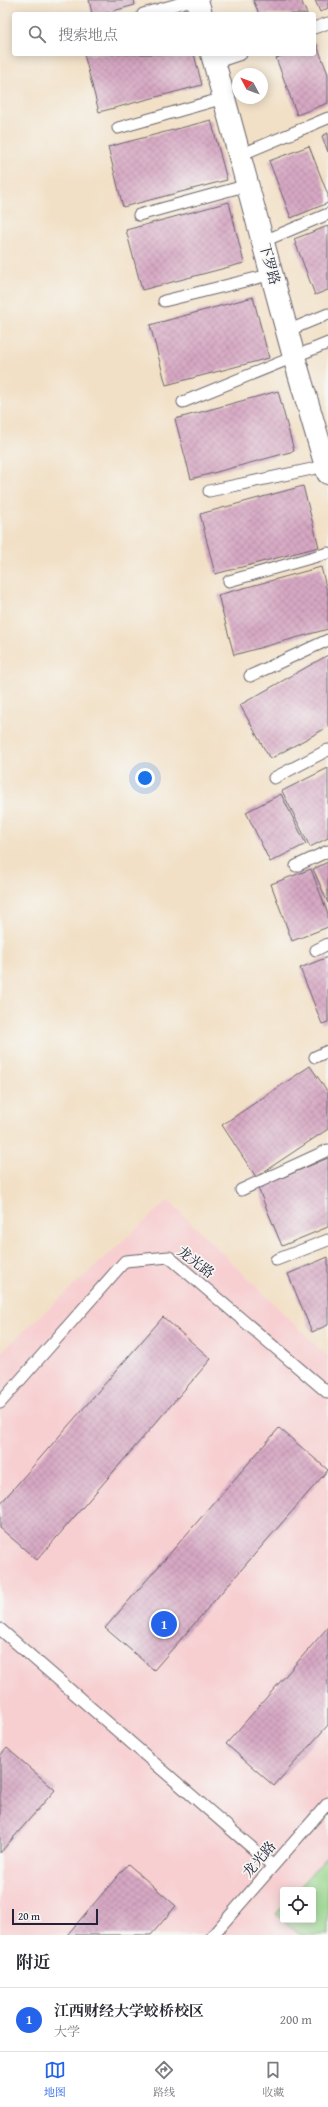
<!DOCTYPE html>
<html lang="zh">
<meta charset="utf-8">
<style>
:root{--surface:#fff;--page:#f7f7f7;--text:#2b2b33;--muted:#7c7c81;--line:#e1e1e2;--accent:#2563eb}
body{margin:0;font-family:"Gentium Book Plus","Noto Serif SC",serif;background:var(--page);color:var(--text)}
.controls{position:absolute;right:12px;bottom:12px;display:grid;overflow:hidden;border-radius:4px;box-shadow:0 2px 10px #0003}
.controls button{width:36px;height:36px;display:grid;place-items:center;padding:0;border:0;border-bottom:1px solid var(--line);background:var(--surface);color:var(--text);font:20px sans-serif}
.compass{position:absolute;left:232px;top:68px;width:36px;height:36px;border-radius:50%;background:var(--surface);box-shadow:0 2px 10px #0003;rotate:311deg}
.scale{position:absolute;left:12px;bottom:10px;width:86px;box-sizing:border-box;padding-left:4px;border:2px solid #22223b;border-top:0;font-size:11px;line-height:14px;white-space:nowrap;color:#22223b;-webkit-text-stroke:3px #f6f6f2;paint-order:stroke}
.you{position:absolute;left:145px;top:778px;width:14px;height:14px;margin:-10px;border:3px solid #fff;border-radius:50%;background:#1a73e8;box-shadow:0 0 0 6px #1a73e833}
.badge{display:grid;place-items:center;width:26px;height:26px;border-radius:50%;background:var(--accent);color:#fff;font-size:13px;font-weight:700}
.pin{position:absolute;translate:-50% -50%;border:2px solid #fff;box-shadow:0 1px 4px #0006}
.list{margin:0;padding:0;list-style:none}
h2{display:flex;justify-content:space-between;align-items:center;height:52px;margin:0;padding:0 16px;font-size:17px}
h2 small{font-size:13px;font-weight:400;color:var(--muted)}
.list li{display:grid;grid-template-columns:26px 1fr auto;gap:12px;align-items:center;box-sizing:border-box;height:64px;padding:0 16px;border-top:1px solid var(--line)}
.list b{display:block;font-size:15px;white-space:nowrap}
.list p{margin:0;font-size:13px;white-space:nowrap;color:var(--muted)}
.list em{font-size:13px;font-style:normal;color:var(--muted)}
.icon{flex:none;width:22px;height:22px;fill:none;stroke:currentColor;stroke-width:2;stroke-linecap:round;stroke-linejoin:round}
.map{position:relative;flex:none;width:328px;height:1935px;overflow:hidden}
.search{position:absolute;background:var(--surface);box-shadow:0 2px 10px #0003;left:12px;right:12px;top:12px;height:44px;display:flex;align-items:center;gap:10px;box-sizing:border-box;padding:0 14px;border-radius:4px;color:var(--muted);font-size:15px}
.sheet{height:116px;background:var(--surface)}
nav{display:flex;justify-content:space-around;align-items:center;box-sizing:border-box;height:56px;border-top:1px solid var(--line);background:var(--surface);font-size:11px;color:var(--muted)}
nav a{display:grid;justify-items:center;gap:2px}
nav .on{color:var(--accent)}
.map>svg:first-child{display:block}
.built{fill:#f7cfd1;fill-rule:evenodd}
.pitch{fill:#97d68c;stroke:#5c7c64}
.building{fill:url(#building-cross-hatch)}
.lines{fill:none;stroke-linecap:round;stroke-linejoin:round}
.service-casing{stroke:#6b646c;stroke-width:13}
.minor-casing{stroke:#6b646c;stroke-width:24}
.service{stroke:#fff;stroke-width:11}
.minor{stroke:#fff;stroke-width:22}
.labels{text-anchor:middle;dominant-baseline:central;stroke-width:3.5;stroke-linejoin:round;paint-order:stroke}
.street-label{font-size:14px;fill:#22223b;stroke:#f6f6f2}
</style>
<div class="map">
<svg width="328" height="1935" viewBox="0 0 328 1935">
<defs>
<pattern id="building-cross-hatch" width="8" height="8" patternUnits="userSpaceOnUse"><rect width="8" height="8" fill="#d6a7c2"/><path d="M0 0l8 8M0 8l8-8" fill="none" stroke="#b78fa8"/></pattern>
</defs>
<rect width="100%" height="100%" fill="#f6f6f2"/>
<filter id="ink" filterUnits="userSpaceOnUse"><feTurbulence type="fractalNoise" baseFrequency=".025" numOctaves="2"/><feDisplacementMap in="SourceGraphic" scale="8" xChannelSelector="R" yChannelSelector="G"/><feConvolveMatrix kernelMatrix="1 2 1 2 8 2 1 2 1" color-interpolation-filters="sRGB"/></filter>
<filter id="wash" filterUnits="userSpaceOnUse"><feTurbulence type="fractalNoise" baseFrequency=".012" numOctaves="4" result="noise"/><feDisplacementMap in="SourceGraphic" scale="16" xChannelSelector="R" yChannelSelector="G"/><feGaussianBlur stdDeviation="0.9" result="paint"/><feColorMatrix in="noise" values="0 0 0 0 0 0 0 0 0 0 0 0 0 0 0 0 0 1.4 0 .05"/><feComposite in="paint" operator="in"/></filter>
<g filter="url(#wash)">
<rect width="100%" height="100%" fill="#f2e0c6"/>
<!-- built -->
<path class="built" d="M168,1200L328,1357V1935H0V1353ZM283,1890H313V1920H283Z"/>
<!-- pitch -->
<path class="pitch" d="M328,1856V1935H300L276,1914L283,1906V1920H313V1890H297Z"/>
<g id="blocks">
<!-- building -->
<path class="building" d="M89,0H134L135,5L102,14H92Z
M253,0H301L307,14H259Z
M315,0H328V8L320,12Z
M314,43H316L328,74V103L297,115L276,58L287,54H314Z
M84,54H194L202,85L99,112Z
M211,120L227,180L123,207L108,147Z
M328,133V152L322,136Z
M309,146L328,195V203L291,218L269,161Z
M229,202L244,263L142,290L126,230Z
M328,226V290L315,295L294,239Z
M253,297L269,358L166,385L150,325Z
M278,391L294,451L191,479L175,419Z
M303,486L319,547L215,574L200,514Z
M321,567L328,595V629L234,655L218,595Z
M328,655V727L270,759L240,705Z
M328,768V838L310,847L282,791Z
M281,794L306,844L270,862L246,812Z
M328,862V903L313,869Z
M311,869L328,914V927L292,941L271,884Z
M328,957V1022L322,1024L300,968Z
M310,1066L328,1092V1129L256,1177L222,1125Z
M328,1158V1227L282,1246L258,1188Z
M328,1257V1325L312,1332L288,1274Z
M163,1317L211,1359L37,1560L0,1528V1504Z
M279,1428L328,1470L154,1670L105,1628Z
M328,1627V1725L274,1786L226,1744Z
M7,1748L55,1790L0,1853V1756Z
M128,1864L176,1906L151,1935H67Z"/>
</g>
</g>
<g filter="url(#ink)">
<use href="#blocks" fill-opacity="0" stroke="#6b646c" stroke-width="1"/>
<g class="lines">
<defs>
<path id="service" d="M143,14L192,0
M314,28L328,23
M214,63L241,54
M118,128L224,98
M240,155L328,118
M139,215L248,185
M264,241L328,214
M164,301L273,274
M287,331L328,314
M183,402L328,343
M209,491L326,466
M229,581L328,553
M250,676L328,640
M274,778L328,750
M296,866L328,851
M316,950L328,944
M315,1057L328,1051
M241,1190L328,1150
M276,1260L328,1240
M0,1403L125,1261L169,1257L328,1393
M0,1629L273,1866
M213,1935L328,1803"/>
<path id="minor" d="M197,0L201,14
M212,54L294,357L328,473"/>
</defs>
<!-- service casing -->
<use href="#service" class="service-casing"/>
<!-- minor casing -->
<use href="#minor" class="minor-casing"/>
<!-- service -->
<use href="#service" class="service"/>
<!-- minor -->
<use href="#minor" class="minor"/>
</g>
</g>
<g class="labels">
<!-- street labels -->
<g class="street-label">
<text transform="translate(270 264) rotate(75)">下罗路</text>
<text transform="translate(196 1262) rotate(37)">龙光路</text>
<text transform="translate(259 1859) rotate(-49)">龙光路</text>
</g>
</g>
</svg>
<div class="controls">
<button><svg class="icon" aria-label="locate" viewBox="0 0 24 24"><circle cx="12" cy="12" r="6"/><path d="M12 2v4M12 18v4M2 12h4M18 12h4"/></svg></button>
</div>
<svg class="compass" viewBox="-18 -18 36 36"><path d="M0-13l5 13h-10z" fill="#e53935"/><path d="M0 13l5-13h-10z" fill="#7c7c81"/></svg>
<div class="scale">20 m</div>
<div class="you"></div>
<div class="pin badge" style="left:164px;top:1624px">1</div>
<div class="search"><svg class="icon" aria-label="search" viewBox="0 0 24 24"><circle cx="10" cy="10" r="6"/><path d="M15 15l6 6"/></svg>搜索地点</div>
</div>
<section class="sheet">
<h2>附近<small></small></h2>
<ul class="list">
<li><span class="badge">1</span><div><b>江西财经大学蛟桥校区</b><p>大学</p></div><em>200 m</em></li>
</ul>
</section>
<nav>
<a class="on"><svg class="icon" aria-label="map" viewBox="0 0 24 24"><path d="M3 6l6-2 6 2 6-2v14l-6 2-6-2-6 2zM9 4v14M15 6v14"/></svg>地图</a>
<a><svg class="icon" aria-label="directions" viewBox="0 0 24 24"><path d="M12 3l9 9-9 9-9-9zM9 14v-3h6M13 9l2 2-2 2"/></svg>路线</a>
<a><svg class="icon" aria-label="saved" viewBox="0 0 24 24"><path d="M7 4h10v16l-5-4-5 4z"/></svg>收藏</a>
</nav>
